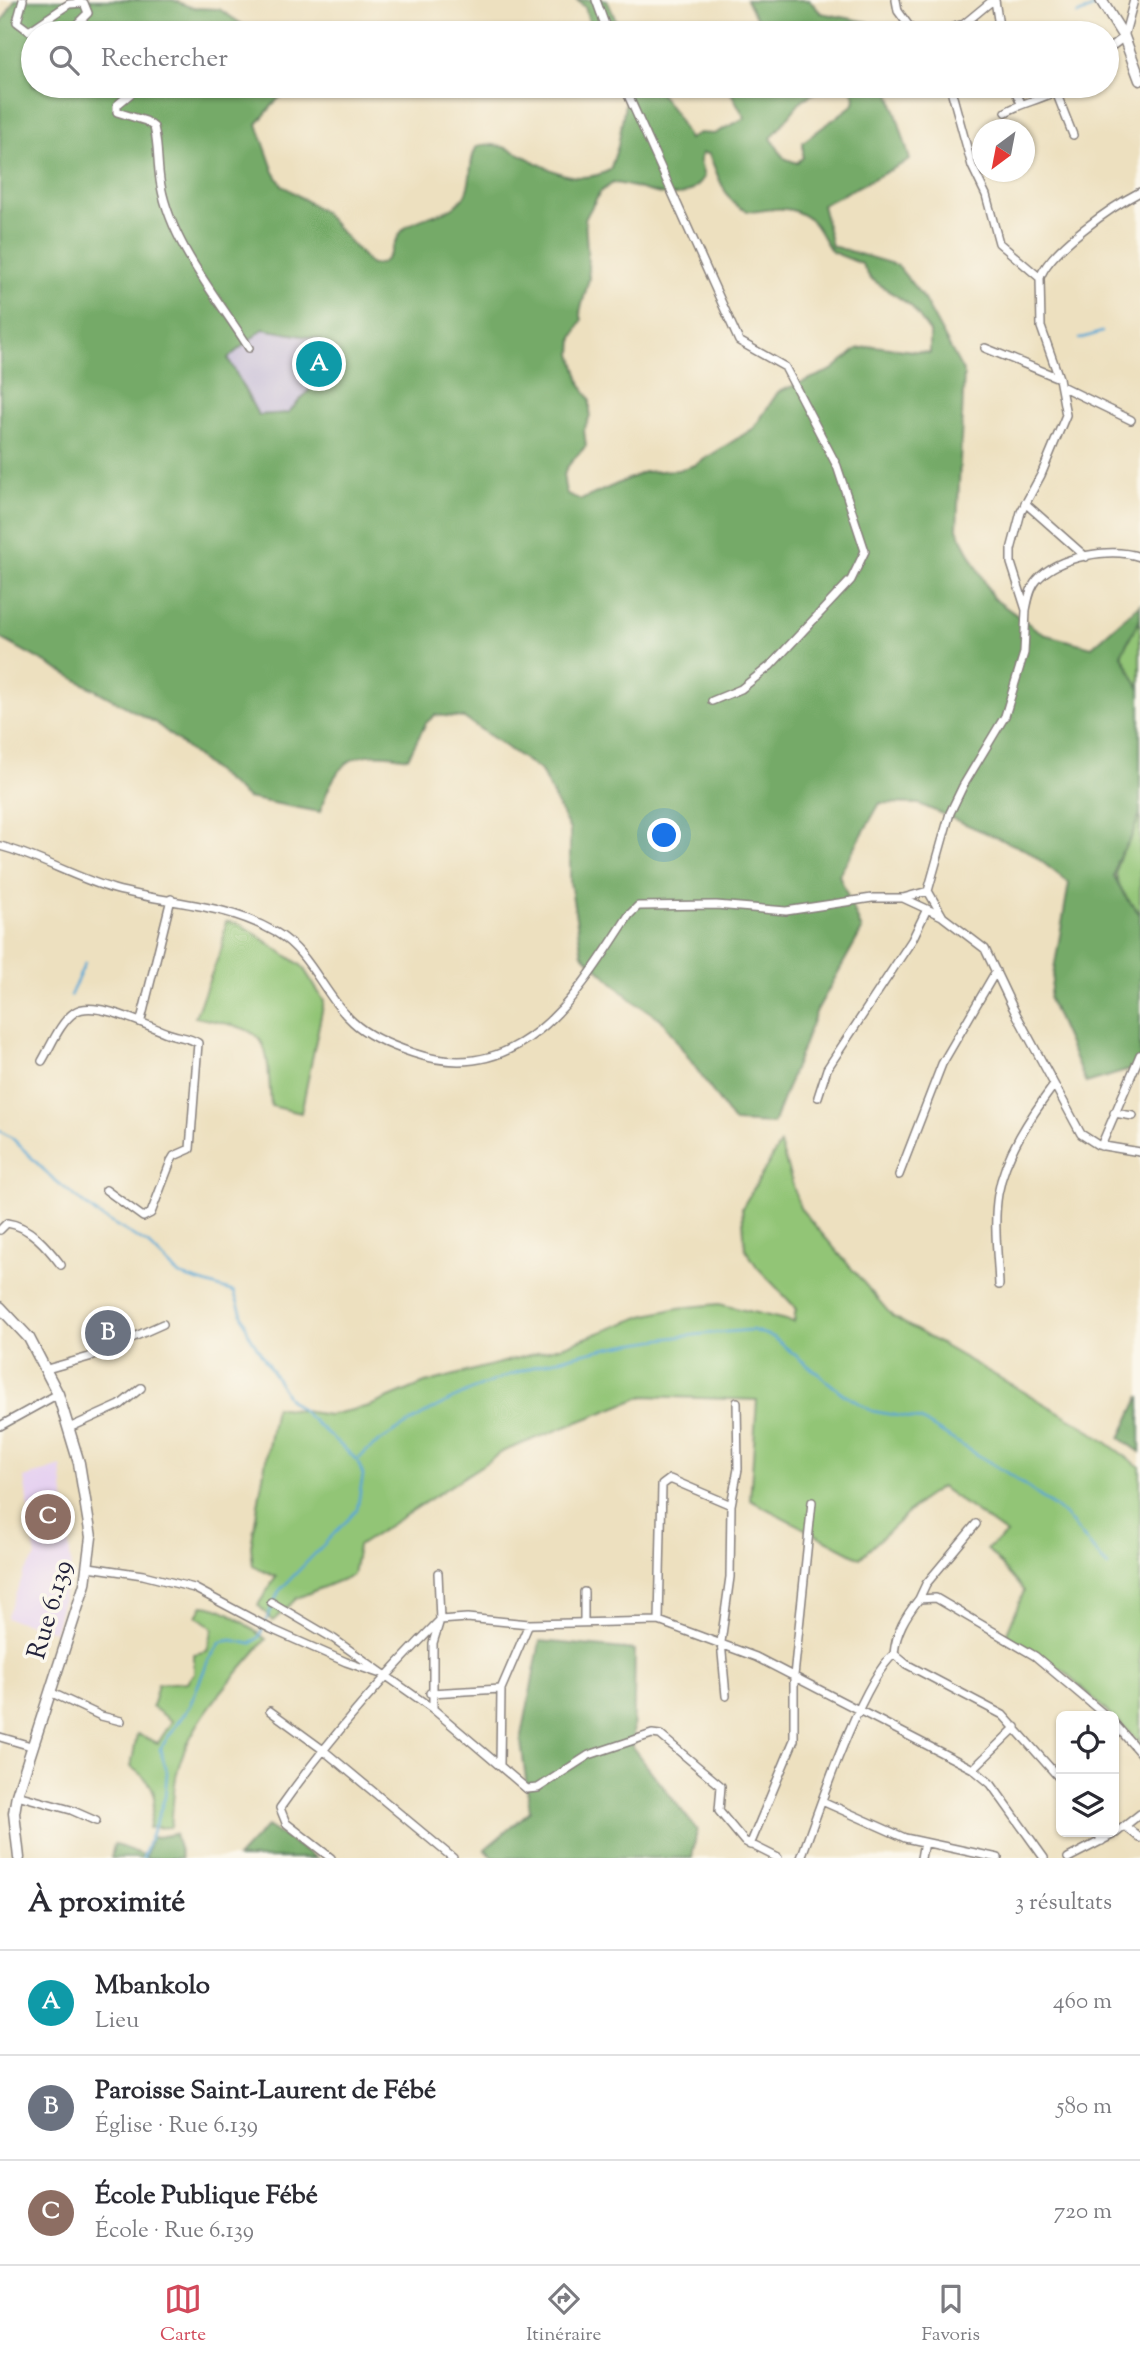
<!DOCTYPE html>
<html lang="fr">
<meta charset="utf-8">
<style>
:root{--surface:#fff;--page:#f7f7f7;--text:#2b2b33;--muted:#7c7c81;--line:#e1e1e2;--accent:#d1495b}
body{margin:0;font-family:"Sorts Mill Goudy",serif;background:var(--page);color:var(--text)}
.controls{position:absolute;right:21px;bottom:21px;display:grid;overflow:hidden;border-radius:10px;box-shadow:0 2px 5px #0004}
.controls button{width:63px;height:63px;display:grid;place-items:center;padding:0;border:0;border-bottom:2px solid var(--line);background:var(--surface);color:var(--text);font:35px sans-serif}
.compass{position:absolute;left:972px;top:119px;width:63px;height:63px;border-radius:50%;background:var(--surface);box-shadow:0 2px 5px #0004;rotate:212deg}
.you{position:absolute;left:665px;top:836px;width:24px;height:24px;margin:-18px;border:5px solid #fff;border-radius:50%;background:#1a73e8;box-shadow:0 0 0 10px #1a73e833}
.badge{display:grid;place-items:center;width:46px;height:46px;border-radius:50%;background:var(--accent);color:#fff;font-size:23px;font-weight:700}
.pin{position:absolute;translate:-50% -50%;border:4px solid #fff;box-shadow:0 2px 7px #0006}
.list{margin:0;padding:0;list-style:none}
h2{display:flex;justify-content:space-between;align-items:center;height:91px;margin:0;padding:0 28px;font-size:30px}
h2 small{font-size:23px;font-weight:400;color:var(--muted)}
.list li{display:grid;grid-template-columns:46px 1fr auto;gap:21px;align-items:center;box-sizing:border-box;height:105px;padding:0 28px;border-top:2px solid var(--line)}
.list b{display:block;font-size:26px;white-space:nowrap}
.list p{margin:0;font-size:23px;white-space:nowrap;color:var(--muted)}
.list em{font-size:23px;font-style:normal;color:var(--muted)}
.icon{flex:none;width:38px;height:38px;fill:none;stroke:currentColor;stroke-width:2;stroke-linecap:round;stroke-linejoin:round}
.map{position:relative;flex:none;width:1140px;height:1858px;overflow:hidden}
.search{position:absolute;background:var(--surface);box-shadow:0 2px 5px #0004;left:21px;right:21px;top:21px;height:77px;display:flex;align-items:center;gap:18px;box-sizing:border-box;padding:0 24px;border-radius:38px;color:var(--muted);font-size:26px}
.sheet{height:406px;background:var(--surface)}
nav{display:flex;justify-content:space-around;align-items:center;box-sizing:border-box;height:98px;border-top:2px solid var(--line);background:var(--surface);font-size:19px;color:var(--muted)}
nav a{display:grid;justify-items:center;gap:4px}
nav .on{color:var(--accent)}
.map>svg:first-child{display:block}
.built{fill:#e6d2f0}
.industrial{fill:#c8bfd8}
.green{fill:#92c576;stroke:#5a7458;stroke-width:2}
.forest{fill:#75aa67;stroke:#4c6651;stroke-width:2;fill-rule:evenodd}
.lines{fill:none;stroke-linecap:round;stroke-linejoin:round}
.stream{stroke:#5aa7d3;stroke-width:2.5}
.street-casing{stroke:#88817d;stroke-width:10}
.secondary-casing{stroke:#88817d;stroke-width:13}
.street{stroke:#fff;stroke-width:7}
.secondary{stroke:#fff;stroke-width:10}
.labels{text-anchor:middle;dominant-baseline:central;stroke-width:7;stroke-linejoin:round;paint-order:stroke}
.street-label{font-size:26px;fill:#22223b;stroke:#fbf7ec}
</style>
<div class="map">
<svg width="1140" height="1858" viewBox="0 0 1140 1858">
<rect width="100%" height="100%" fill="#fbf7ec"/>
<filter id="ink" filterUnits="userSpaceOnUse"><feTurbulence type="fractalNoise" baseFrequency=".0143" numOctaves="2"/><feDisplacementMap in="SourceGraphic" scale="14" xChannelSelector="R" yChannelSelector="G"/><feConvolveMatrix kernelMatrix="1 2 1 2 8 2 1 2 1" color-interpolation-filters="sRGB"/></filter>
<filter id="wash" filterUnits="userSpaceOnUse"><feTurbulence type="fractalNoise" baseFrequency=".00686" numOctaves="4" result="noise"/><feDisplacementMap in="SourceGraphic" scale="28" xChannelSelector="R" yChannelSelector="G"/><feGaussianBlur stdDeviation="1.57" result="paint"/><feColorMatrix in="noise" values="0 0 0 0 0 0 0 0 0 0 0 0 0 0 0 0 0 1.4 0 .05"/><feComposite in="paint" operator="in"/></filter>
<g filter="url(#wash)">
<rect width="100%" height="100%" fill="#ede0bf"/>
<!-- built -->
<path class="built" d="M61,1466L71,1565L55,1631L6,1618L24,1573L36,1557L24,1478Z"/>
<!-- industrial -->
<path class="industrial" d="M263,329L320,339L328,370L288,413L258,415L227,357Z"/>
<!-- green -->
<path class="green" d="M1140,619V689L1121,654Z
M1140,814V914C1097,866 1122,864 1140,814Z
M226,921L242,925L302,966L324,1001L301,1113L271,1106C266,1031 270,1032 195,1017L222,947Z
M780,1144L800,1208L892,1316L1085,1427L1140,1467V1743L1064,1671L1006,1635L1024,1591L987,1549L1007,1534L941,1487L922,1500L860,1558L750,1500L757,1400L644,1396L504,1451L358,1546L353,1575L297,1598L273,1621L258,1605L276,1577L253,1566L251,1546L275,1407L329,1415L370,1406L425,1383L567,1345L643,1316L678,1308L719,1304L794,1322L796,1308L757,1267L745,1248L742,1208Z
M203,1605C226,1606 248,1627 266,1639C233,1679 189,1721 177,1773C173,1790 173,1809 171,1827L149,1828C155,1796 162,1789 131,1767L137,1734L158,1743L172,1721L152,1707L158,1684L187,1682L194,1673V1654L207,1651L213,1628L197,1616Z"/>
<!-- forest -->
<path class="forest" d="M15,0H173L193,8L219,9L255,33H33V86H296L277,100L257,124L274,172L282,185L323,212L371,265C395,265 390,240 405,228C422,214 448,217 463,198C474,182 467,162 477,146C519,134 556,198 610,170L618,146L628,86H654L674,112L689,139L699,133L714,134L745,118L728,87L731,86H827L802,100L771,138L784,158L797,163L803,157V142L854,104L855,97L849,86H888L910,160L822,205L832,246L897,265L922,296L964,373L957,529L993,598L1043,634L1092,647L1140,604V619L1121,654L1140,689V814L1131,838L1117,860L1114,876L1126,898L1140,914V1067L1086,1083L1049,999L1069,883L1028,851L919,804L880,803L839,875L862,930L817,1010L773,1124L734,1122L661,1019L634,1002L582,954L570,882V830L541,771L464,718L435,715L426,723L408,758C354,748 337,758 320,812L247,798L156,723L0,638V25ZM702,153L709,154C719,177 728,216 759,211C772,209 784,207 797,212C819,221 820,236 832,252L862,264L870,278L911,306L930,332V353L874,346L857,349L832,370L778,392L754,428L695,465L678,470L644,472L581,500L567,494C558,469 570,464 586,446L584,430L590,416V399L581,385L572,354L573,338L582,320L580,312L589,279L585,219L600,192L613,183C642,184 681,214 704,177L700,161ZM263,329L320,339L328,370L288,413L258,415L228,358Z
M577,0H607L619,28L630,26L633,33H592L585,7Z
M746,0H809L821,13L869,22L872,33H794L792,30L788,33H760L756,25L758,21Z
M1140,1396V1452L1120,1438Z
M540,1641L635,1650L633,1748L697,1830L692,1858H493L485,1849L530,1811L521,1741Z
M267,1826L316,1858H237Z
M175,1834L182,1858H111L114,1844L146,1856L151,1838Z"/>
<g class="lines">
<!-- stream -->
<path class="stream" d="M1077,15L1100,4
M1079,339L1102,332
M70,996L85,963
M0,1131L12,1138L50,1176L98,1215L148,1244L179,1275L234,1292L249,1334L289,1399L357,1460L363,1475L357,1510L279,1591L259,1637L251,1644L232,1640L221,1642L208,1661L190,1705L160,1749L167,1772L165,1797L143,1858
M357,1460C373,1444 390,1435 409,1423C512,1359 632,1338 752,1330L773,1337L843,1394L872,1411L921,1420L1012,1476L1064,1514L1108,1567"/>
</g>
</g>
<g filter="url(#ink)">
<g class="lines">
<defs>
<path id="street" d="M23,0L17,22L29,31L69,4L84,3L88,13L68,33
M596,0L608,33
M896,0L898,11L914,33
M995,0L1000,33
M934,33L964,24L993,0
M1107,50L1124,37L1134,0
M140,86L117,105V112L146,121L154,127C159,147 157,167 161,186C172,245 218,298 249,348
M624,86L739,341L785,367L837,466L865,551L851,580L770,666L741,689L712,701
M950,86L972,166L986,195L999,243L1040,278L1041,327L1059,378L1066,415L1041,475L1021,512L1011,550V563L1026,610L1024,653L1005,716L963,786L950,813L928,891L943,917L985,949L1013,1008L1081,1134L1098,1145L1140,1152
M1013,86L1021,103
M1056,92L1073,135
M1006,112C1024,101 1048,99 1062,86
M1040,278C1049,250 1113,206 1140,192
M985,348L1059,378
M1061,386L1131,420
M1025,503L1086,557
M1026,610C1028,600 1030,588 1037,580C1058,556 1111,547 1140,557
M0,846C39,856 75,878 114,889C172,905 223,902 277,933C311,953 324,996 353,1022C369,1037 392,1046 413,1053C522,1090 579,992 629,915L638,906L716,905L786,911L872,898H903L928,891
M903,898L942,916
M141,1020L171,899
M42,1061C51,1046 60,1022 75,1012C94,999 148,1026 167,1033C177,1037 189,1037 198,1043L190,1149L174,1156L171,1161L151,1213L143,1217L106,1190
M818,1097L827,1069L912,940L927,909
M1114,1113L1133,1116
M1101,1146L1140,1055
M899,1175L942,1064L996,971
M0,1230L7,1223C30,1226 48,1248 61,1265
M999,1285C998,1256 993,1224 998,1194C1005,1154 1031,1116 1054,1085
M47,1369L89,1357L163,1324
M0,1426L58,1394
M69,1428L120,1405L141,1388
M731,1505L738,1469L737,1402
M89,1567L143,1575L194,1588L271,1629L346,1662L378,1673
M919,1599L926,1584L976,1524
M271,1602L334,1639L433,1709L527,1789L538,1788L589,1755L652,1734L660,1735L721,1786L719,1811L744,1841L778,1858
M584,1621V1592
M659,1621L662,1485L670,1479L731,1505L730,1577L721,1642L726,1696
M894,1654C896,1632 905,1617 919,1599L936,1598L1035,1656L1106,1716
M50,1692L101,1716L121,1721
M430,1693L501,1689L529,1624
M433,1709V1643L440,1620L467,1618L529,1624L659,1621L756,1657L973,1769L991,1784L1044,1858
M270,1711L322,1749L453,1858
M1114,1723L1140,1753
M0,1737L31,1746
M500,1764L501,1689
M973,1769L1016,1727
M17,1795L71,1810L96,1821
M822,1801L905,1838L998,1858
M1125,1826L1140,1838
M1097,1832L1102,1841
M750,1845L794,1740V1676L812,1502
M331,1858L286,1823L280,1808C328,1740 381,1679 440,1620L438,1573
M801,1858C818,1812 861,1682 894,1654L906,1664L1003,1715L1061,1780
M921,1858L924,1842
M1068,1858L1116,1833L1140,1814"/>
<path id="secondary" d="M1101,0L1124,37L1140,80
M0,1307L29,1338L58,1394L79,1463L91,1537L85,1584L17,1795L14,1813L19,1858"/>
</defs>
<!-- street casing -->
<use href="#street" class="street-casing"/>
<!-- secondary casing -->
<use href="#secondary" class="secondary-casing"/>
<!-- street -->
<use href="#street" class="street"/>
<!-- secondary -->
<use href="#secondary" class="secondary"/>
</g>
</g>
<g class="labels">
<!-- street labels -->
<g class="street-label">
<text transform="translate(51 1610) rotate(-74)">Rue 6.139</text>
</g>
</g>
</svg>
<div class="controls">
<button><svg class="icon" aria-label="locate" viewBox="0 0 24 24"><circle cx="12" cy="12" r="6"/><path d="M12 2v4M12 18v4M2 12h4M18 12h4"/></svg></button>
<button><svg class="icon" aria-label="layers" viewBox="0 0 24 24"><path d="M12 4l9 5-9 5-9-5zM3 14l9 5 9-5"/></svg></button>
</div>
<svg class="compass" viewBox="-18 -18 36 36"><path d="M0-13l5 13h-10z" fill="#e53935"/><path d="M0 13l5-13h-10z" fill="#7c7c81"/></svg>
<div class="you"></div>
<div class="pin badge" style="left:319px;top:364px;background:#0f9aa8">A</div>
<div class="pin badge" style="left:108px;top:1333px;background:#6b7280">B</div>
<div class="pin badge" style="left:48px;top:1517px;background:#8d6e63">C</div>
<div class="search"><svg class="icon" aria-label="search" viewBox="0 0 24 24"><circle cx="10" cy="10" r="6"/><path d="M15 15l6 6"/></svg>Rechercher</div>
</div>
<section class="sheet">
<h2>À proximité<small>3 résultats</small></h2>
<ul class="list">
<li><span class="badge" style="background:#0f9aa8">A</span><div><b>Mbankolo</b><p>Lieu</p></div><em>460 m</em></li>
<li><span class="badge" style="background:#6b7280">B</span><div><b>Paroisse Saint-Laurent de Fébé</b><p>Église · Rue 6.139</p></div><em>580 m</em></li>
<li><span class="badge" style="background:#8d6e63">C</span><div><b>École Publique Fébé</b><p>École · Rue 6.139</p></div><em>720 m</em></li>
</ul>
</section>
<nav>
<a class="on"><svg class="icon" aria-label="map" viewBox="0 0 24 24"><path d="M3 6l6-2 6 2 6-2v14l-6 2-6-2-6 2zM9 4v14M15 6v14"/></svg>Carte</a>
<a><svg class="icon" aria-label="directions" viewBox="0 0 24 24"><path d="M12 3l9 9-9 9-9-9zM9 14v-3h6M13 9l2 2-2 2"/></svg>Itinéraire</a>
<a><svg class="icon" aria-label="saved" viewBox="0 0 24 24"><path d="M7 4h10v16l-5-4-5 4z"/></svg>Favoris</a>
</nav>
